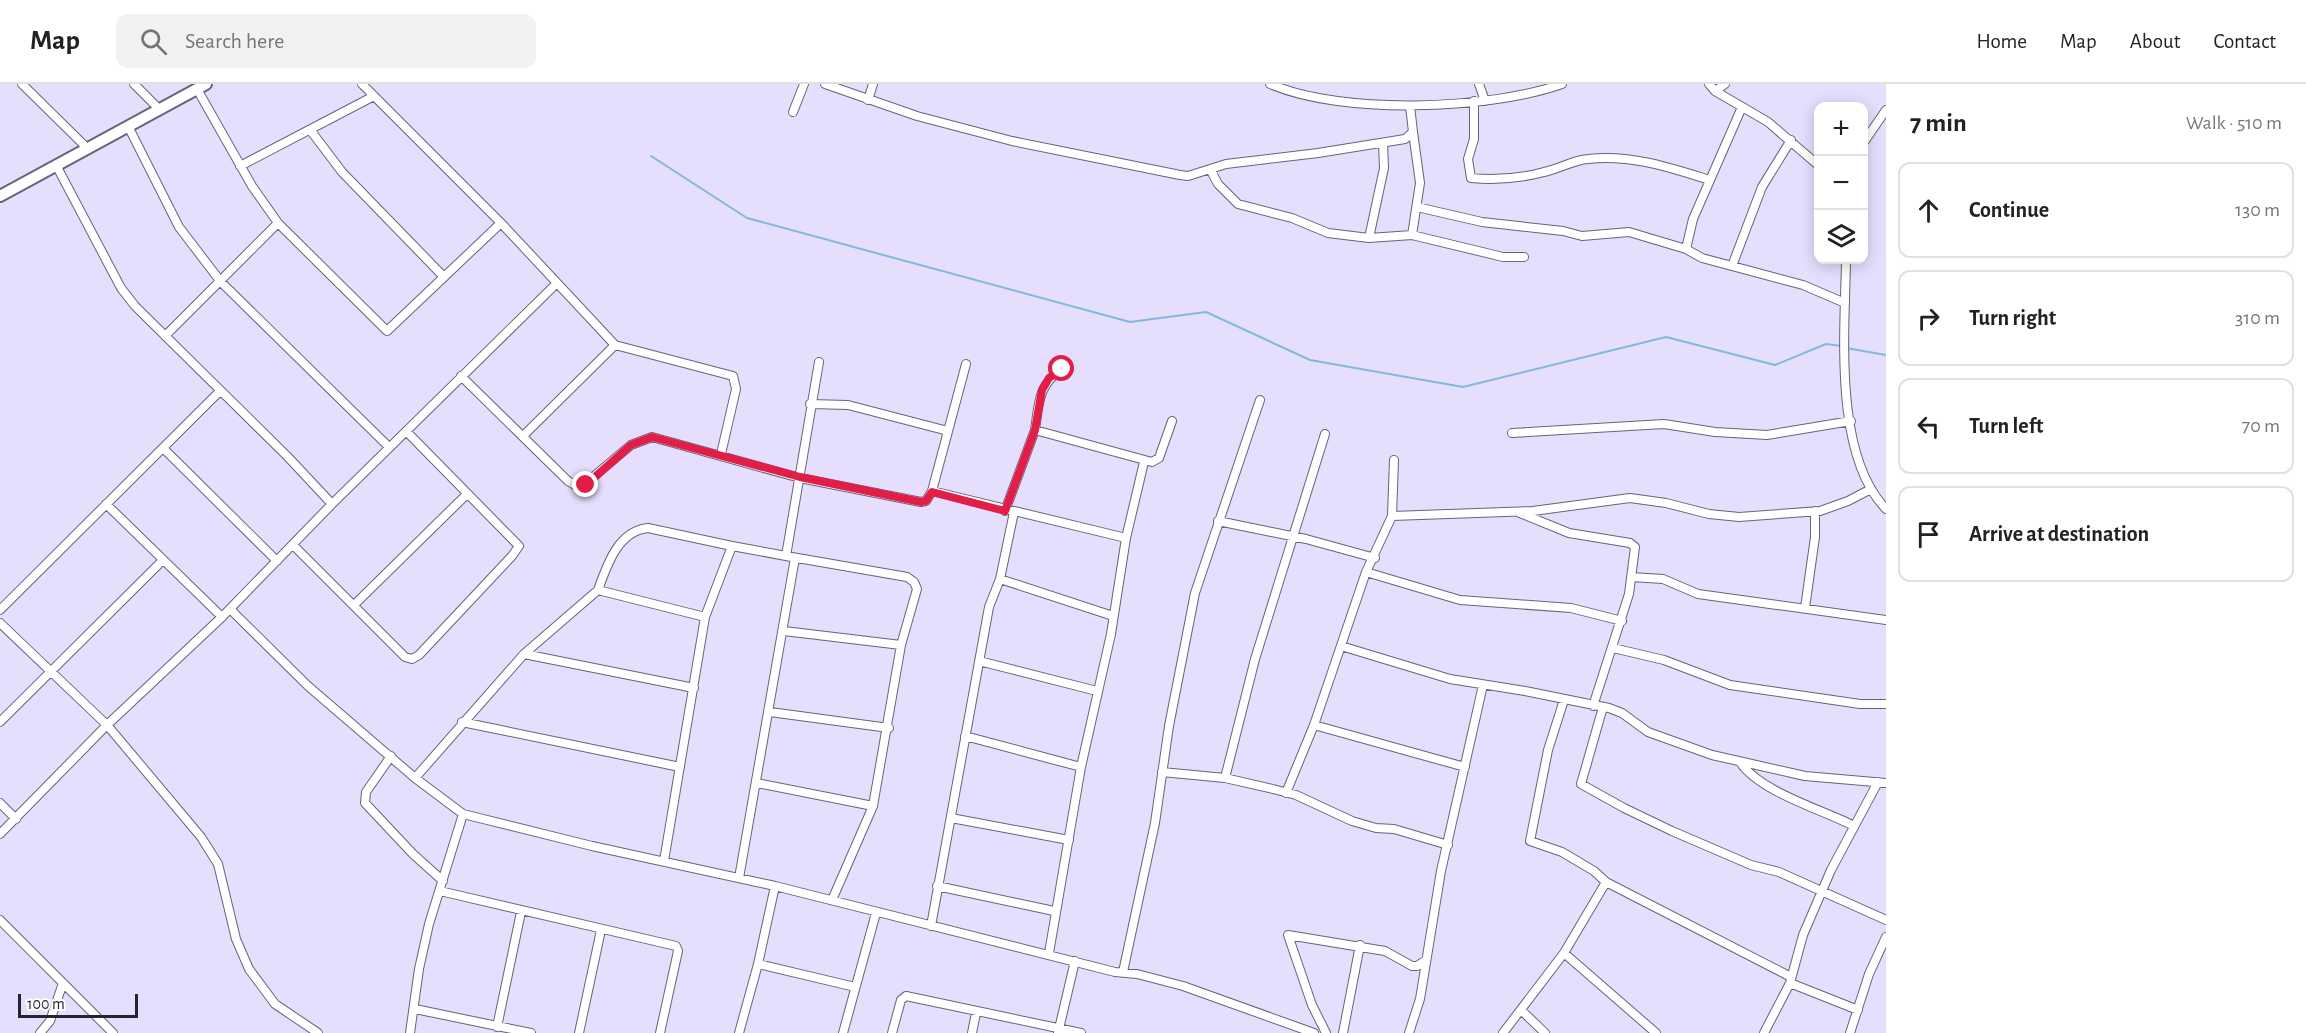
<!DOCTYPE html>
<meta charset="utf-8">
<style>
:root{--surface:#fff;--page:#f2f2f2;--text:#222;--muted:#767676;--line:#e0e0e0}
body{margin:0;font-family:"Alegreya Sans",sans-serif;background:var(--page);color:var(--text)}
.controls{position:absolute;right:18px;top:18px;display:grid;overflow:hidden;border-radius:12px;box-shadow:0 3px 15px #0003}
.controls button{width:54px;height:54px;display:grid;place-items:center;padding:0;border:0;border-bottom:2px solid var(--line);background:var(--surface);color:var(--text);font:30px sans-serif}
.scale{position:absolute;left:18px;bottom:15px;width:120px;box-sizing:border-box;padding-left:6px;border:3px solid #272430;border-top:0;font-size:16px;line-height:21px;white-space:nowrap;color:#272430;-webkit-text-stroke:4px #fff;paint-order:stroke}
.stop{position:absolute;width:18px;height:18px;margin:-14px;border:4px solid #e11d48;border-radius:50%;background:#fff}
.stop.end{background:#e11d48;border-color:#fff;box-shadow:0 2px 6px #0008}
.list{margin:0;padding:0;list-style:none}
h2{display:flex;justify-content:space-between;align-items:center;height:78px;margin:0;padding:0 24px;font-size:26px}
h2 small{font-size:20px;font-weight:400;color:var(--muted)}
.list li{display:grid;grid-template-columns:39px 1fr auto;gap:18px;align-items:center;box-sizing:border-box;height:96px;margin:0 12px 12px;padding:0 12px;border:2px solid var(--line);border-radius:12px}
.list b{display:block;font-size:22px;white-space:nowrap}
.list em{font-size:20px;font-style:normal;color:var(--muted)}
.icon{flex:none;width:33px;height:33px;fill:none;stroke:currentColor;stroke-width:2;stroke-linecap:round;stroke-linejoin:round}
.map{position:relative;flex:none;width:1886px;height:949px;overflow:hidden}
header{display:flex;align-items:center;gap:36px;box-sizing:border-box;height:84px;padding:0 30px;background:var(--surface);border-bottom:2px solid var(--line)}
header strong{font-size:28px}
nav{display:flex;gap:33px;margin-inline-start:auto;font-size:21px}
.search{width:420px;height:54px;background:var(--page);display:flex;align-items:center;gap:15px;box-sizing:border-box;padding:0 21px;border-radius:12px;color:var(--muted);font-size:22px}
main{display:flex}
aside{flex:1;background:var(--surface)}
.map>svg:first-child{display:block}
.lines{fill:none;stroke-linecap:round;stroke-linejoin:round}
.stream{stroke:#81b9db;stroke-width:2}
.minor-casing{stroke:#68627c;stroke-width:10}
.tertiary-casing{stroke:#68627c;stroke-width:14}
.minor{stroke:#fff;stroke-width:8}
.tertiary{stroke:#fff;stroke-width:10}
.route{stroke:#e11d48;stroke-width:8}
</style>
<header>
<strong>Map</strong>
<div class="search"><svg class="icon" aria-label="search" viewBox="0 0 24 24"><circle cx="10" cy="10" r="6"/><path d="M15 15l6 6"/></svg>Search here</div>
<nav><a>Home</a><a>Map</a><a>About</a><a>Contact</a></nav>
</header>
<main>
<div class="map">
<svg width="1886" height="949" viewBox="0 0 1886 949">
<rect width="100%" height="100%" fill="#e5defd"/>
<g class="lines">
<!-- stream -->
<path class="stream" d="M651,72L747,134L1130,238L1206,228L1310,276L1463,303L1666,253L1775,281L1826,260L1841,262
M1846,264L1886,271"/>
<defs>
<path id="minor" d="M22,0L87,64
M134,0L159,25
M362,0L501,139L615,261L733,292L736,305L721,370
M825,0L917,32L1012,57L1180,91L1188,92L1226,80L1318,69L1405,55L1413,48L1410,22
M1270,0C1342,31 1488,26 1562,0
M1479,0L1485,17
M1709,0L1715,7L1768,38L1818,81
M197,5L252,102L278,139L387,247L444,193
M1715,7L1725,0
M868,16L873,0
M1474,17V55L1468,75L1471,94C1494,96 1522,94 1544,88C1559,85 1573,76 1588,75C1631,70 1671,84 1710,96
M793,28L804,0
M128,42L179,143L221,198L389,363
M311,47L342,88L444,193L501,139
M1864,58L1886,26
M56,81L121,204L135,222L288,373L332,420
M240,82L374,12
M1210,85L1218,100L1238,120L1292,134L1328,149L1369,154L1412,151L1503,173H1524
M1417,123L1482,138L1563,147L1582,152L1629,148L1686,165L1702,174L1803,201L1845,219
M1412,151L1420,99L1413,48
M1369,154L1384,84L1383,59
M1686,165L1693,135L1742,23
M1846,176C1845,247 1833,370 1886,425
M1732,182L1762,103L1791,56
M165,252L278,139
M819,278L786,472L907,493L914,498L917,505L901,561L873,722L832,816
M461,292L568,397L580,404L631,361L652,353L800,394L921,418L926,417L932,407L966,280
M810,320L848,321L948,347
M1035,346C1039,319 1038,301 1062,285
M1512,349L1664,340L1715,348L1767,351L1851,337
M524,351L615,261
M163,364L277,477
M932,407L1126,454
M106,420L222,533
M1005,427L1035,346L1152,378L1159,374L1172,337
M1520,429L1569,449L1630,459L1635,463L1629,510L1593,622
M1392,432L1533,427L1630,414L1666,419L1709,430L1739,433L1820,427L1848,417L1871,405
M1218,437L1306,455L1375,474
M293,461L405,573L412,575L419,571L512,472L519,462L406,347
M1366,488L1460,516L1571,524L1622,537
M1631,493L1663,495L1698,510L1886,536
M1000,495L1113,532
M598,506C607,481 618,447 648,444L732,462
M354,521L467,410
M1805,524L1815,453V427
M230,525L308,602L415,694L463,730L592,762L775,802L1115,888L1137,890L1183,902L1314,949
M0,526L220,307
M0,539L107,641L201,753L218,780L236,855L249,885L275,920L318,949
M784,547L901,561
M1341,562L1450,595L1525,607L1609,624L1622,629L1648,648L1712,671L1805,692L1886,699
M1613,564L1664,576L1730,601L1860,620H1886
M524,570L694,604
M979,577L1097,607
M1564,616L1548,666L1530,757L1562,768L1594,787L1606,798L1791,893
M1603,623L1581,700L1624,724L1672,747L1751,781L1779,788L1886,836
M770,628L889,644
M0,638L163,476
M462,638L680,683
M1314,641L1465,683
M965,652L1081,683
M391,672L366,708L365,719L413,770L443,797
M1740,678C1760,708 1821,725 1854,742
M1162,688L1225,694L1273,705L1296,711L1352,737L1376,744L1394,745L1448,761
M415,694L524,570L598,506L705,533
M1225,694L1255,575L1325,350
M757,699L873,722
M1286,709L1314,641L1366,488L1392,432L1394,376
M0,719L16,735
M951,734L1069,756
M0,750L107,641L222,533L332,420L556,200
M664,777L705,533L732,462L786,472
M739,794L795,474
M937,802L1054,827
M440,807L676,862L678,867L660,949
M0,836L113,949
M931,842L989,523L1000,495L1014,428
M1049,869L1081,683L1111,550L1126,454L1144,378
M1564,869L1656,949
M758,880L855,903
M1123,888L1155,739L1169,642L1195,509L1260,316
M1790,899L1858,926
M415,925L531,949
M1521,926L1545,949
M497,943L521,828
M40,949L50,937L63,899
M410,949L419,885L429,840L463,730
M579,949L601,846
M739,949L758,880L775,802
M843,949L876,829
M892,949L901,916L906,912L1081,949
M972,949L976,929
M1058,949L1075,877
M1326,949L1312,921L1288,851L1385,867L1412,882H1417L1425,877
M1343,949L1360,861
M1409,949L1420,915L1441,787L1483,601
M1503,949L1564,869L1606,798
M1764,949L1790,899L1803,851L1831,786L1878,698
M1850,949L1869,890L1886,853"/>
<path id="tertiary" d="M0,112L206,0"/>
</defs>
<!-- minor casing -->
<use href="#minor" class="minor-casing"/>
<!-- tertiary casing -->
<use href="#tertiary" class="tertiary-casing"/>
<!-- minor -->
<use href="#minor" class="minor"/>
<!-- tertiary -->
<use href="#tertiary" class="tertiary"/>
</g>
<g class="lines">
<!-- route -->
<path class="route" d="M586,401L631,361L652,353L800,393L921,418L926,417L932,408L1005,427L1035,346L1042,306L1049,294L1062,285"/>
</g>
</svg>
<div class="controls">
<button>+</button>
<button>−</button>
<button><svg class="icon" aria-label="layers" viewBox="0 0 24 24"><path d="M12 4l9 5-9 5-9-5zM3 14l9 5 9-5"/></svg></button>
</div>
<div class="scale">100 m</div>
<div class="stop" style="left:1062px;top:285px"></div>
<div class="stop end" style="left:586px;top:401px"></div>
</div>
<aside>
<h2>7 min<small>Walk · 510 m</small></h2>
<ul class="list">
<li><svg class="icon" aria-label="ahead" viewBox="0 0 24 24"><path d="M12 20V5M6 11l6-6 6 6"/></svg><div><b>Continue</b></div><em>130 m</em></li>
<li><svg class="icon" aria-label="right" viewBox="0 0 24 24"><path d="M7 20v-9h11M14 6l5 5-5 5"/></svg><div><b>Turn right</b></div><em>310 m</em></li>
<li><svg class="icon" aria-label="left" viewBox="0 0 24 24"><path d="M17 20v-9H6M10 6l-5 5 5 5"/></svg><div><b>Turn left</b></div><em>70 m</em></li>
<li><svg class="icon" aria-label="arrive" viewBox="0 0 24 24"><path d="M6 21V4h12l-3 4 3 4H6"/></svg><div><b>Arrive at destination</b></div></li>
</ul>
</aside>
</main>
